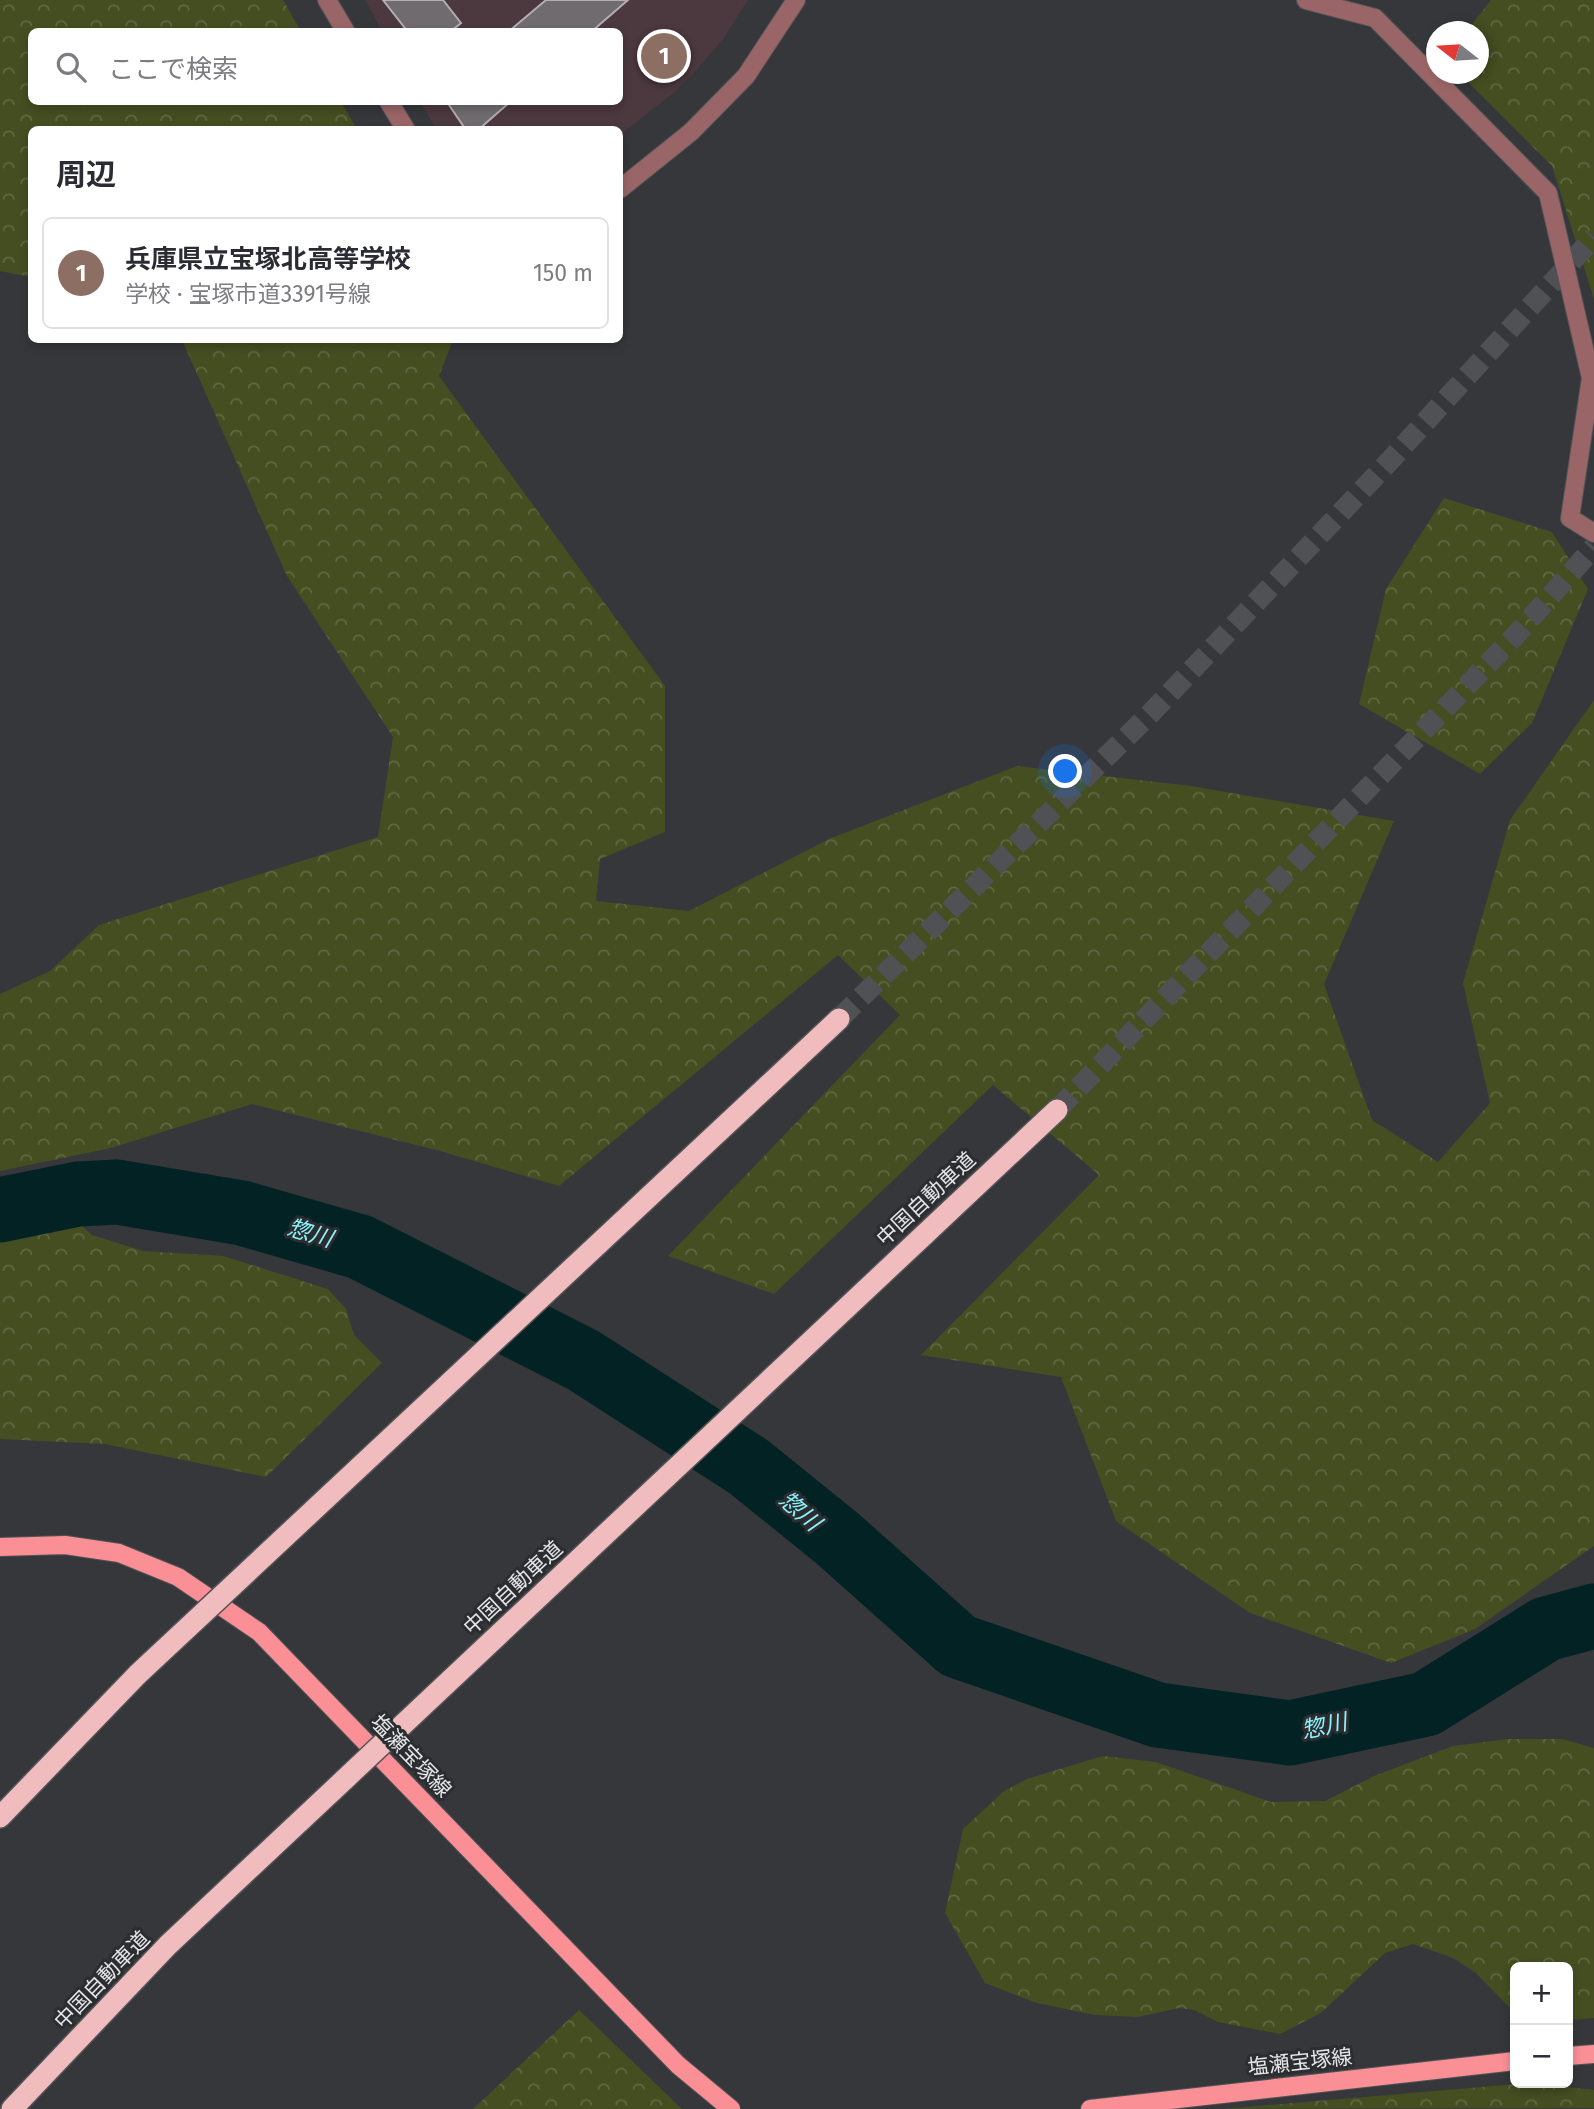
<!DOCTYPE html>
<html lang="ja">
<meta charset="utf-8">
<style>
:root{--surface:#fff;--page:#f7f7f7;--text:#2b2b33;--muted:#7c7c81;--line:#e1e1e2;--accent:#b45309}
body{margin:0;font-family:"Fira Sans","Noto Sans JP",sans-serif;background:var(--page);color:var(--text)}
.controls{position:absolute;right:21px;bottom:21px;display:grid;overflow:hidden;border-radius:10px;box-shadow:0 4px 10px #0003}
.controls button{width:63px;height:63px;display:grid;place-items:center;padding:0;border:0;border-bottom:2px solid var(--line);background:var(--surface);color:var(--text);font:35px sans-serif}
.compass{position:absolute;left:1426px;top:21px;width:63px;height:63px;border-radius:50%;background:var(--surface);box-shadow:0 4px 10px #0003;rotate:287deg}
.you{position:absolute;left:1066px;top:772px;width:24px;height:24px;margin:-18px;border:5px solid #fff;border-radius:50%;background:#1a73e8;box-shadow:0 0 0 10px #1a73e833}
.badge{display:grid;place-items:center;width:46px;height:46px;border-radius:50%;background:var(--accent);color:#fff;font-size:23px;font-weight:700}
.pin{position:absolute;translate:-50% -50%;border:4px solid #fff;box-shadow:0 2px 7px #0006}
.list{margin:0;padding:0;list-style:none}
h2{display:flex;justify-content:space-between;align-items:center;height:91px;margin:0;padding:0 28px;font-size:30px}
h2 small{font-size:23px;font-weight:400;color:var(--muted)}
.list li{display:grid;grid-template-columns:46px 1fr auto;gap:21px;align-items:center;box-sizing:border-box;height:112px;margin:0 14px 14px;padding:0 14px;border:2px solid var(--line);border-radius:10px}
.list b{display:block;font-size:26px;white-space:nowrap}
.list p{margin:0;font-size:23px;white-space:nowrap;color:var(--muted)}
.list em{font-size:23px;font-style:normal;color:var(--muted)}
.icon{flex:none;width:38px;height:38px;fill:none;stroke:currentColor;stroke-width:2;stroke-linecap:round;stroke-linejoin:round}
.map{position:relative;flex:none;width:1594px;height:2109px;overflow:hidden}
.search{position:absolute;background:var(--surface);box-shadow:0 4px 10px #0003;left:28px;top:28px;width:595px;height:77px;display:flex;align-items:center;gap:18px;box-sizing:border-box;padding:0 24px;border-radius:10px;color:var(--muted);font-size:26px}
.panel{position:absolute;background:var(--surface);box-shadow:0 4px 10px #0003;left:28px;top:126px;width:595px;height:217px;border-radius:10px}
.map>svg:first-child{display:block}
.education{fill:#4c383f}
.forest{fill:url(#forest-crowns)}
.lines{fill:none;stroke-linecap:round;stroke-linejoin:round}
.river{stroke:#022224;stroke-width:65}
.building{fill:#6f6b6f;stroke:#b2aeb1;stroke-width:2}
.highway-tunnel{stroke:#4f5155;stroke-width:21;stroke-dasharray:21 10;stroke-linecap:butt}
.minor-casing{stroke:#515357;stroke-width:20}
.major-casing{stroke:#515357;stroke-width:20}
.highway-casing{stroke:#515357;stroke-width:24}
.minor{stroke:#9a6567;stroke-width:18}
.major{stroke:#fa8f95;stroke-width:18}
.highway{stroke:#f1bcbd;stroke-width:21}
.highway-bridge-casing{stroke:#515357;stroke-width:24;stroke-linecap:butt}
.highway-bridge{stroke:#f1bcbd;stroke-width:21}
.labels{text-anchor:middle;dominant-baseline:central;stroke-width:6;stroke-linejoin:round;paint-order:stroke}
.street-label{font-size:21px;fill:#e5e6e8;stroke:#2b2d30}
.water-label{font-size:23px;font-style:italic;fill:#8bf3fa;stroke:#2b2d30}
</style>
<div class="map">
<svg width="1594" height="2109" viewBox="0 0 1594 2109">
<defs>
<pattern id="forest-crowns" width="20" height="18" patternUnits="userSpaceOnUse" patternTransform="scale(1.75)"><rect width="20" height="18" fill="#444e21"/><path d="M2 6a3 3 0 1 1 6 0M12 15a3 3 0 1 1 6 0" fill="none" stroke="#5f6841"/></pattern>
</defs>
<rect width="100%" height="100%" fill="#35373b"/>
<!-- education -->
<path class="education" d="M365,0H748L723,39L693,74L671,95L620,135V130L436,129L420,102H620V32L382,31Z"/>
<!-- forest -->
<path class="forest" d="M0,0H283L301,31L32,32V102H341L357,129L32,130L31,277L0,271Z
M1491,0H1594V299L1552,166L1460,74H1478V32L1467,31Z
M182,340H453L439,376L665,686V832L600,859L596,901L689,911L829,839L1017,766L1191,786L1394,821L1324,984L1372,1120L1438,1162L1490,1103L1463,983L1510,820L1594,700V1546L1475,1629L1391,1663L1250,1613L1116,1521L1061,1377L921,1355L1099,1175L993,1085L774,1294L668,1256L900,1015L838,955L559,1186L440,1151L252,1104L111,1148L0,1171V994L50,971L99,925L378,837L393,737L287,576Z
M1444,498L1552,532L1588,589L1532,723L1480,774L1359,704L1386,589Z
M28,1177L92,1235L143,1251L223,1256L328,1289L346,1309L354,1335L382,1363L266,1477L105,1444L0,1439V1180Z
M1508,1739H1562L1594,1748V2018L1568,2020V1967H1515V2013L1476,1973L1453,1958L1413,1944L1385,1953L1321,2013L1280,2034L1218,2022L1194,2010L1179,2008L1138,2017L1095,2015L1037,2003L985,1983L945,1913L963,1829L1004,1791L1027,1779L1103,1756L1156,1762L1271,1802L1325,1801L1374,1776L1453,1746Z
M579,2010L682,2109H473Z
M1529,2083L1594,2090V2108L1223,2109Z"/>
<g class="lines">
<!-- river -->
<path class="river" d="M0,1210L78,1194L117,1192L242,1213L360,1247L583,1360L749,1467L838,1539L958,1646L1158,1715L1290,1733L1426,1704L1546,1629L1594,1616"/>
</g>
<!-- building -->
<path class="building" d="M383,0H443L461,23L450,32H408Z
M546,0H628L591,32H508Z
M447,102H510L478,130H466Z"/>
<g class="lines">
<!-- highway-tunnel -->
<path class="highway-tunnel" d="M839,1019L1151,713L1385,466L1594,237
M1057,1110L1515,636L1594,547"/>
<defs>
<path id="minor" d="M327,0L346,32
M1306,0L1375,18L1548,193L1591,378L1570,518L1594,533
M389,102L406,130
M620,189L691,132L746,76L796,0"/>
<path id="major" d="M0,1547L65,1545L119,1553L178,1577L259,1632L678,2065L731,2109
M1568,2056L1594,2054
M1090,2109L1515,2061"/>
<path id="highway" d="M746,1106L839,1019
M924,1235L1057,1110
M0,1817L138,1674
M12,2109L168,1945L345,1779"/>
</defs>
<!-- minor casing -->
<use href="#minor" class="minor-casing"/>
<!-- major casing -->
<use href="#major" class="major-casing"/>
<!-- highway casing -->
<use href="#highway" class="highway-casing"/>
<!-- minor -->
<use href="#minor" class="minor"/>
<!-- major -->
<use href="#major" class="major"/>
<!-- highway -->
<use href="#highway" class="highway"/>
<defs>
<path id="highway-bridge" d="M138,1674L746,1106
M345,1779L924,1235"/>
</defs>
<!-- highway-bridge casing -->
<use href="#highway-bridge" class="highway-bridge-casing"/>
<!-- highway-bridge -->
<use href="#highway-bridge" class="highway-bridge"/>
</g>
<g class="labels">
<!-- street labels -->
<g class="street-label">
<text transform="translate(926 1199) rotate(-43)">中国自動車道</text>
<text transform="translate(513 1588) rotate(-43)">中国自動車道</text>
<text transform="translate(411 1756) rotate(46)">塩瀬宝塚線</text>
<text transform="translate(102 1980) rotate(-46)">中国自動車道</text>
<text transform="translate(1300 2062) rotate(-6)">塩瀬宝塚線</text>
</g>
<!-- water labels -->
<g class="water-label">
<text transform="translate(310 1233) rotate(16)">惣川</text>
<text transform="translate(800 1511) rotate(41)">惣川</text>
<text transform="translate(1324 1726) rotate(-12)">惣川</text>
</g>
</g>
</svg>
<div class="controls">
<button>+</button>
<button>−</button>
</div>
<svg class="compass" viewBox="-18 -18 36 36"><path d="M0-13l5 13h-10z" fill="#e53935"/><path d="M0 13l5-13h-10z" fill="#7c7c81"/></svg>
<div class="you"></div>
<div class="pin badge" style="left:664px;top:56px;background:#8d6e63">1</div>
<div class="search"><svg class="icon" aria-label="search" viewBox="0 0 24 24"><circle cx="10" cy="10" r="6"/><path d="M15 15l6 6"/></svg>ここで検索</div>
<section class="panel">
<h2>周辺<small></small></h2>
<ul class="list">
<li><span class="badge" style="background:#8d6e63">1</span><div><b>兵庫県立宝塚北高等学校</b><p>学校 · 宝塚市道3391号線</p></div><em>150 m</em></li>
</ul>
</section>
</div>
